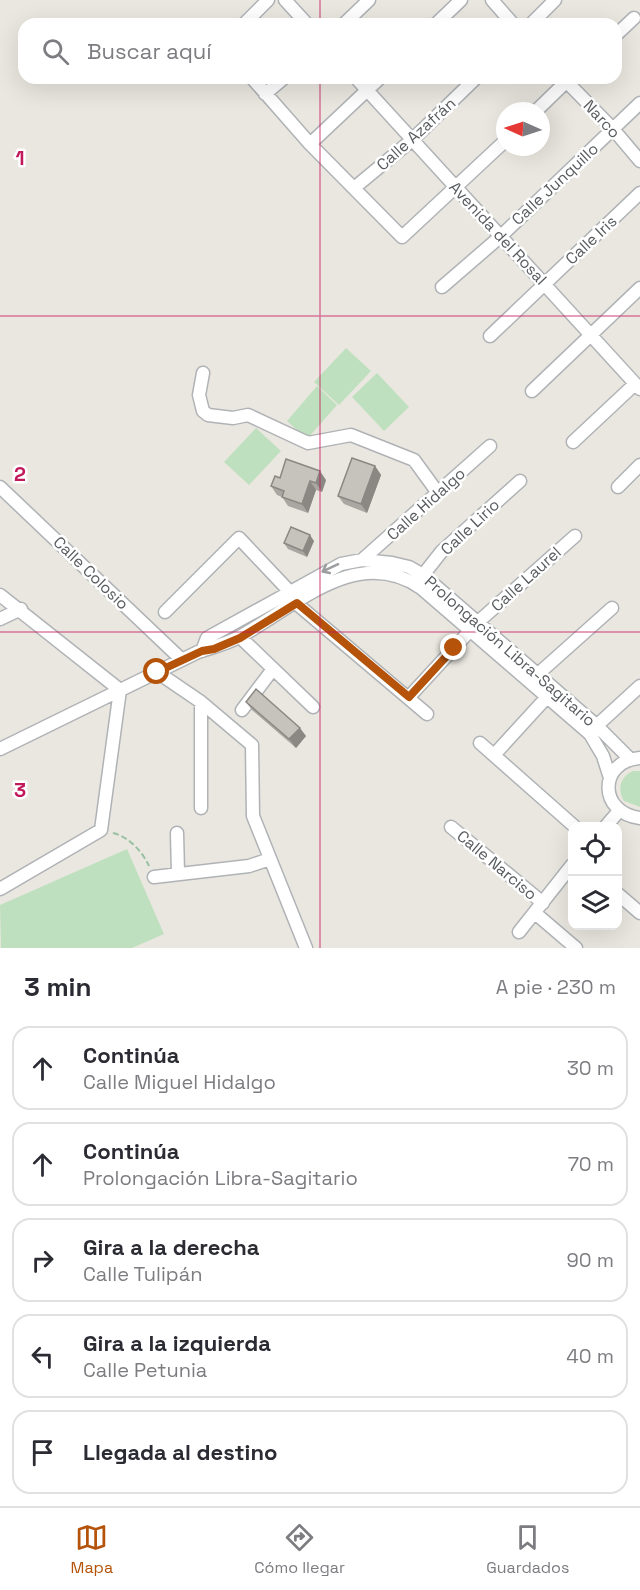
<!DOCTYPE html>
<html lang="es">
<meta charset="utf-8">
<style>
:root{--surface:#fff;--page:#f2f2f3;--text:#2b2b33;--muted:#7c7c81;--line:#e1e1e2;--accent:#b45309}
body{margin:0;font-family:"Space Grotesk",sans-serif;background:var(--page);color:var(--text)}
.controls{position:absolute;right:18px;bottom:18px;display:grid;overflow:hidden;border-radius:12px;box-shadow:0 6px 24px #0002}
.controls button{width:54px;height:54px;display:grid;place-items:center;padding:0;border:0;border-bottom:2px solid var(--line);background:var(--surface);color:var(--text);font:30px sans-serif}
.compass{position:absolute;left:496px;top:102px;width:54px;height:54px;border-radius:50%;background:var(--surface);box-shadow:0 6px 24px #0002;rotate:273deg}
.stop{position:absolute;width:18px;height:18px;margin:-14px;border:4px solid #b45309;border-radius:50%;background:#fff}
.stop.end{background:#b45309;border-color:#fff;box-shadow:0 2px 6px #0008}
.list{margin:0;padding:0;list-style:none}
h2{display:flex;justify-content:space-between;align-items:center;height:78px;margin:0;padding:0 24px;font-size:26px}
h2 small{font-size:20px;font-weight:400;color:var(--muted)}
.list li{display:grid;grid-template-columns:39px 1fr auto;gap:18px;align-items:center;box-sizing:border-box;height:84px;margin:0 12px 12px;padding:0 12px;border:2px solid var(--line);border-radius:18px}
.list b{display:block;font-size:22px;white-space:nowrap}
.list p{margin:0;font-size:20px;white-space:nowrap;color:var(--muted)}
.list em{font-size:20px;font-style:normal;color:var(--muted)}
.icon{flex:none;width:33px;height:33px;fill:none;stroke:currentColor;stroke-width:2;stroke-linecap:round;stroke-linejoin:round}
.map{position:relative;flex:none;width:640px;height:948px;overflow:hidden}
.search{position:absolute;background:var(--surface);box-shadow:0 6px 24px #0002;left:18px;right:18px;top:18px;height:66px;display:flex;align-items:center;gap:15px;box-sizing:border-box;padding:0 21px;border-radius:18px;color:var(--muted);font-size:22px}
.sheet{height:558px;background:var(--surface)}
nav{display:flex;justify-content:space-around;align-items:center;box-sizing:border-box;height:84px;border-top:2px solid var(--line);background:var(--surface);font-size:16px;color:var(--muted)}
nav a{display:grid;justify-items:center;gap:3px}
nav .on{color:var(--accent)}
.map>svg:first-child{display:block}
.green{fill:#bfe0be}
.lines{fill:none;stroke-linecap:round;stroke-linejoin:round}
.minor-casing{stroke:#b0b3b6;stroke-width:15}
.path{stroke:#98c1a1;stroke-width:2;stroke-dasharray:6 3;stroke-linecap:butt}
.minor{stroke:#fff;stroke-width:12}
.wall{fill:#aaa7a2}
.shaded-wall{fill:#8b8884}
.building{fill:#c6c2bc;stroke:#8b8884;stroke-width:1.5}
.oneway{stroke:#9b9d9f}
.route{stroke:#b45309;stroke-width:8}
.grid{fill:none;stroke:#c2185b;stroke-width:1.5;stroke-opacity:0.55}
.labels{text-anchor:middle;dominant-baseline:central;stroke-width:5;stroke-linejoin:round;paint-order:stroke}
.street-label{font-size:16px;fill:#585c5f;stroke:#fff}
.grid-label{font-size:20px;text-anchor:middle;font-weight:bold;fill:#c2185b;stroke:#fff;stroke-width:5;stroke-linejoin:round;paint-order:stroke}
</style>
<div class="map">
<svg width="640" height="948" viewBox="0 0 640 948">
<rect width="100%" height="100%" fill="#eae7e0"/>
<!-- green -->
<path class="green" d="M346,348L371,371L339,405L314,382Z
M377,373L409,407L384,431L352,397Z
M317,386L337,405L307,439L287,421Z
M256,428L281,451L249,485L224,462Z
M633,771H640V807L624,801C617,789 620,777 633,771Z
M127,849L164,934L132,948H1L0,905Z"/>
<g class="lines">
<defs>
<path id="minor" d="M285,0L307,24
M492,0L513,24
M244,24L268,0
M344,24L369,0
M436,24L461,0
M531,24L555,0
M616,35L634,18
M252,78L310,144L402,237L505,141
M356,78L640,389
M563,78L613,129L640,161
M265,94L284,78
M536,111L570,78
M310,144L380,78
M354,188L412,140L476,78
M442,287L501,236L640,103
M490,336L640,193
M203,373L199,395L203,411L208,415L233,418L248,415L308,443L351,435L414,460L438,493
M532,391L640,288
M573,442L635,384
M0,487L182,660
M618,487L640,465
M362,560L490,446
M423,575L442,551L520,481
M0,595L120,690L101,830L0,889
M165,612L239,538L290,592L297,604L427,714
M0,619L21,609
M240,637L313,707
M202,651L207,638L341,564L362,560L392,563L409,567L423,575L596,725L630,759
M157,672L201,702L252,745L253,816L306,948
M538,674L612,608
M409,697L478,622L575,536
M201,702V808
M242,710L273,669
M592,730L640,686
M480,743L574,826
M0,749L198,652C213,647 227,644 241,636C296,606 357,544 421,588L590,734L603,756L610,778
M494,755L547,697
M640,758C598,761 598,813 640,818
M606,826L619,811
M451,827L543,903
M177,833L178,873
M154,877L249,866L270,859
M618,894L640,913
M535,913L576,948
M519,932L572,865"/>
</defs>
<!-- minor casing -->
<use href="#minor" class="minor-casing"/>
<!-- path -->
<path class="path" d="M113,833C129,837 142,851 149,866"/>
<!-- minor -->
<use href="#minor" class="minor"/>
</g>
<!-- wall -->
<path class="wall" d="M375,466L381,475L367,513L344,504L338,496Z
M280,478L326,480L322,492L316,490L308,513L288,506L282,497L277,495L271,486Z
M314,541L307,557L288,549L284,543Z
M246,702L306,736L296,748L252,710Z"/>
<!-- shaded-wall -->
<path class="shaded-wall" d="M375,466L381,475L367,513L361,504Z
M320,471L326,480L322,492L316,483Z
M310,481L316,490L308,513L302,504Z
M310,535L314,541L307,557L303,551Z
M300,728L306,736L296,748L289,739Z"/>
<!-- building -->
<path class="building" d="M352,458L375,466L361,504L338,496Z
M286,459L320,471L316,483L310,481L302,504L282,497L284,491L271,486L275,476L280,478Z
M291,527L310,535L303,551L284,543Z
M256,689L300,728L289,739L246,702Z"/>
<!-- one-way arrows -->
<defs><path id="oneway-shaft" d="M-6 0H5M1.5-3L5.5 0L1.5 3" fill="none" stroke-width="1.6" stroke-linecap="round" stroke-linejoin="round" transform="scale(1.5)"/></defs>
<use class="oneway" href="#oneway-shaft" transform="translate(330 568) rotate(155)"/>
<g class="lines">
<!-- route -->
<path class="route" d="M157,672L202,651L214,649L240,638L297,603L409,697L454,648"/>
</g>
<!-- grid -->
<path class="grid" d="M320,0V24M320,78V948M0,316H640M0,632H640"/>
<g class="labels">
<!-- street labels -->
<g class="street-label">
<text transform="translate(602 119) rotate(47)">Narco</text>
<text transform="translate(416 134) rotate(-42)">Calle Azafrán</text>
<text transform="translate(555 184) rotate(-43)">Calle Junquillo</text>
<text transform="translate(498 233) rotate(47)">Avenida del Rosal</text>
<text transform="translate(591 240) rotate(-43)">Calle Iris</text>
<text transform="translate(426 504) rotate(-42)">Calle Hidalgo</text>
<text transform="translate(470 527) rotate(-43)">Calle Lirio</text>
<text transform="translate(91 573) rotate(44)">Calle Colosio</text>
<text transform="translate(526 579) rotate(-42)">Calle Laurel</text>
<text transform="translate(510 651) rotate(41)">Prolongación Libra-Sagitario</text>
<text transform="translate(497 865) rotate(40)">Calle Narciso</text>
</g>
</g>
<g class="grid-label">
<text x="20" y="165">1</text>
<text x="20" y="481">2</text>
<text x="20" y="797">3</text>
</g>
</svg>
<div class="controls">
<button><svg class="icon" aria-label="locate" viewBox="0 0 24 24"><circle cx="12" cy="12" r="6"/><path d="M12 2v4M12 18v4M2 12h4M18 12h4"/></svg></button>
<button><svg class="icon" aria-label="layers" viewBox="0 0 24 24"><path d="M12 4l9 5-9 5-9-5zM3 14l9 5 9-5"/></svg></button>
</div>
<svg class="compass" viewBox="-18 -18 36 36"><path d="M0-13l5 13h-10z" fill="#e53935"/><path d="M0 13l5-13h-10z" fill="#7c7c81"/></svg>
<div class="stop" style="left:157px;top:672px"></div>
<div class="stop end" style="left:454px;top:648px"></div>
<div class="search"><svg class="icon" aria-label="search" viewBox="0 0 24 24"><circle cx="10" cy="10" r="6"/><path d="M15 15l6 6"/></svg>Buscar aquí</div>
</div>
<section class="sheet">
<h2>3 min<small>A pie · 230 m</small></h2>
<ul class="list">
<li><svg class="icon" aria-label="ahead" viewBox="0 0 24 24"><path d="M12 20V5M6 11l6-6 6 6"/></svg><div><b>Continúa</b><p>Calle Miguel Hidalgo</p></div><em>30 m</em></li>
<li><svg class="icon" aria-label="ahead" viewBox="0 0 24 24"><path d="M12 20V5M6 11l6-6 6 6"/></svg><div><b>Continúa</b><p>Prolongación Libra-Sagitario</p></div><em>70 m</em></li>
<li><svg class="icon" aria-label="right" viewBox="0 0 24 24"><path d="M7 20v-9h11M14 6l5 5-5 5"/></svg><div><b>Gira a la derecha</b><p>Calle Tulipán</p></div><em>90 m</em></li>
<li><svg class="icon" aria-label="left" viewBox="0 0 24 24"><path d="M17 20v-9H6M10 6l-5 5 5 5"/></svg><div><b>Gira a la izquierda</b><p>Calle Petunia</p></div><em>40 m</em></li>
<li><svg class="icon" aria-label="arrive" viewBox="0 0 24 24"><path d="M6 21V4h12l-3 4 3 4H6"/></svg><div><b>Llegada al destino</b></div></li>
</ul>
</section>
<nav>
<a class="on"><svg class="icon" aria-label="map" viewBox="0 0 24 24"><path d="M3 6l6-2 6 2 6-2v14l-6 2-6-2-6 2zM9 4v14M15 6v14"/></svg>Mapa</a>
<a><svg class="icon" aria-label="directions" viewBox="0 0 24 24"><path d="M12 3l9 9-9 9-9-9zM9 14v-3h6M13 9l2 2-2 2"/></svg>Cómo llegar</a>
<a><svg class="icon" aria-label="saved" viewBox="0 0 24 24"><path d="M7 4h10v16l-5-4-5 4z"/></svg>Guardados</a>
</nav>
